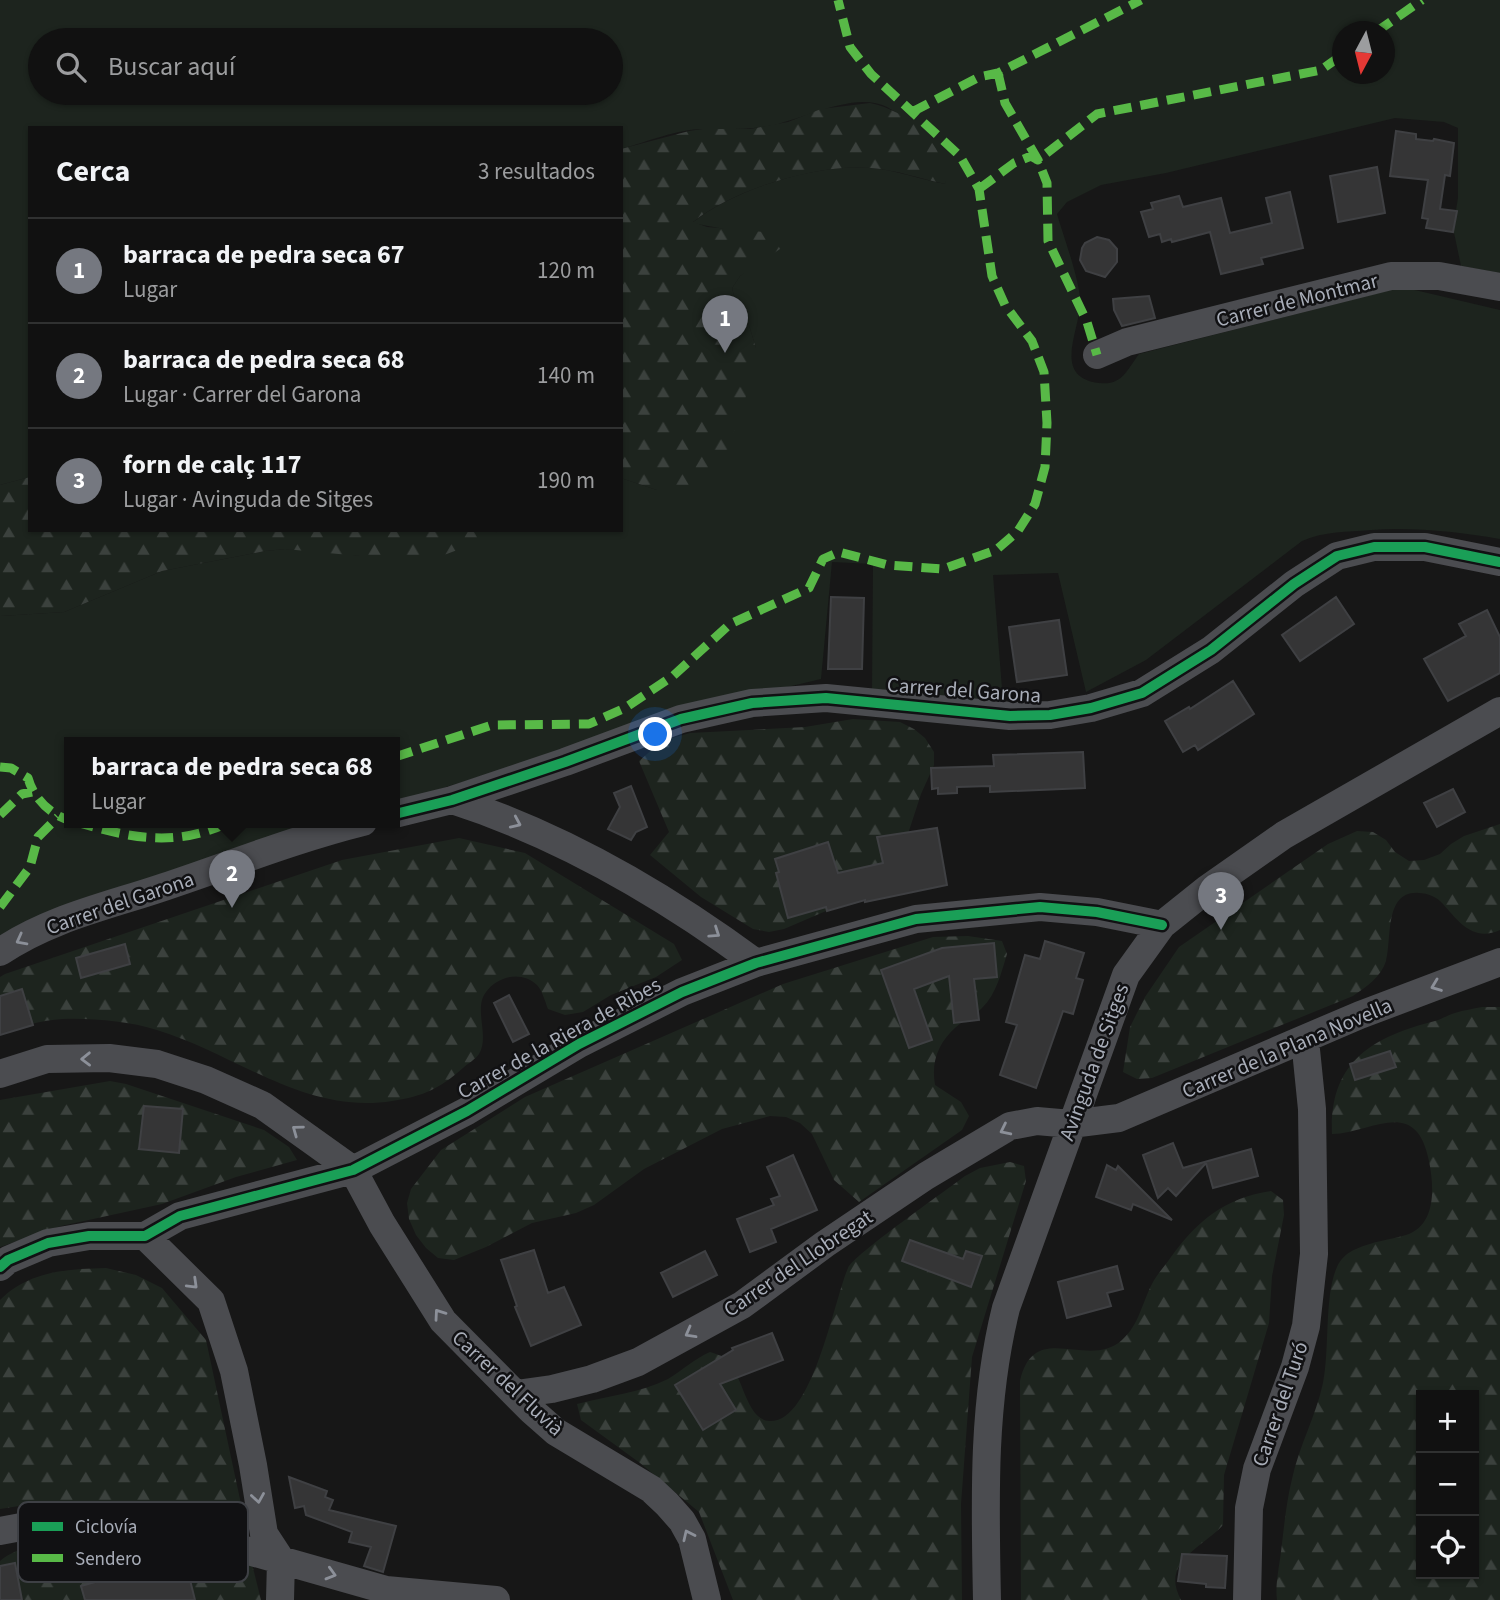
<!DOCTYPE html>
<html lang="es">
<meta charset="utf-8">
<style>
:root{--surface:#111;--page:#1a1a1a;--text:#f1f3f6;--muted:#9c9d9f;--line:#303131;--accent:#757880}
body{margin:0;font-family:"Source Sans 3",sans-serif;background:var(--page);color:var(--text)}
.controls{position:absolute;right:21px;bottom:21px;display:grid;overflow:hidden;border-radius:0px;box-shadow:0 2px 5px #0004}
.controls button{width:63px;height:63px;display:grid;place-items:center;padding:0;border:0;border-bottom:2px solid var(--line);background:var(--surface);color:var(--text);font:35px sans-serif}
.compass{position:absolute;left:1332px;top:21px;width:63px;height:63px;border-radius:50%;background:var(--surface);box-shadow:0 2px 5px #0004;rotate:187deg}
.you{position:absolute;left:656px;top:735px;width:24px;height:24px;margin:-18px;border:5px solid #fff;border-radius:50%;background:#1a73e8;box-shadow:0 0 0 10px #1a73e833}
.badge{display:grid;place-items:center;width:46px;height:46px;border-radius:50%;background:var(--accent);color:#fff;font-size:23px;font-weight:700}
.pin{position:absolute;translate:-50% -58px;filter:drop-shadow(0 2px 4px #0008)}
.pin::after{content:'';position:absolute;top:37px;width:24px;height:21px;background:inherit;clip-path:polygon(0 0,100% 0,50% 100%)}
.popup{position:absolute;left:64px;top:737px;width:336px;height:91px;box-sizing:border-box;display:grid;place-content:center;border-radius:0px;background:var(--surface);filter:drop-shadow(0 2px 5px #0005);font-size:23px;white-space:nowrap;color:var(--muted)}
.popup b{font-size:26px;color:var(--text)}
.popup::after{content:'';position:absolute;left:50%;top:100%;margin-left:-14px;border:14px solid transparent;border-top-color:var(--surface)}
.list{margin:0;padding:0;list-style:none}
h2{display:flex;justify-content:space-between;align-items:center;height:91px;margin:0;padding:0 28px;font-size:30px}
h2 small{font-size:23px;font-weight:400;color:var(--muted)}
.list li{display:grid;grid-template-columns:46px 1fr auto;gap:21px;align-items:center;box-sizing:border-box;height:105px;padding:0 28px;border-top:2px solid var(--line)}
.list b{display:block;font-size:26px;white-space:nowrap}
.list p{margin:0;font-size:23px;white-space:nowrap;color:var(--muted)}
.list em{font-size:23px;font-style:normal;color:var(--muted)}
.icon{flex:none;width:38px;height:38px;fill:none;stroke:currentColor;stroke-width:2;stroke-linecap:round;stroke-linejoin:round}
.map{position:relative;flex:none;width:1500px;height:1600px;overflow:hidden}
.search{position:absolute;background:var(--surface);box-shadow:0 2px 5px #0004;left:28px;top:28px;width:595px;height:77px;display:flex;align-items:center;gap:18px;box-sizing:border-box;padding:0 24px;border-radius:38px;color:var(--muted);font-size:26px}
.panel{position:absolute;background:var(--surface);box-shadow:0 2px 5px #0004;left:28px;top:126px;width:595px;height:406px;border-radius:0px}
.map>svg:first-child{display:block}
.green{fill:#1d241e;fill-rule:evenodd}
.forest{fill:url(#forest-firs);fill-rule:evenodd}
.building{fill:#353536;stroke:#3f4043;stroke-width:2}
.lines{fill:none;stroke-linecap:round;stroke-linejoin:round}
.minor{stroke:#4b4c50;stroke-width:28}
.quiet{stroke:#58b947;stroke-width:9;stroke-dasharray:18 9;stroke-linecap:butt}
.cycleway-casing{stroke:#111113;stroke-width:15}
.cycleway{stroke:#1a9f57;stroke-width:10}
.oneway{stroke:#8c9099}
.labels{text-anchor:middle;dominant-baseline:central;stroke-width:5;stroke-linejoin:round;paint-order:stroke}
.street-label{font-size:21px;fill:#a8adb8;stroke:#111113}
.key{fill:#111113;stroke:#3e4045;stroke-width:2}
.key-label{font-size:19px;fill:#a8adb8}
</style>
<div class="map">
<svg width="1500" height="1600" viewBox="0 0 1500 1600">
<defs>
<pattern id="forest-firs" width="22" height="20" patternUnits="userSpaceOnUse" patternTransform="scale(1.75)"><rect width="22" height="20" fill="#1d241e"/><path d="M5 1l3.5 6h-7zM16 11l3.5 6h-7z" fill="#3b413d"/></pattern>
</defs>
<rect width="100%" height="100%" fill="#171717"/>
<!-- green -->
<path class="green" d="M0,0H1500V273L1461,266L1453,228L1458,198V128L1444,122L1395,118L1166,173L1101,185L1067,202L1057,214C1064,238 1078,275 1080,298C1083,326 1049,377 1099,383C1122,386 1127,370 1139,354L1402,287L1500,310V539C1457,532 1415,527 1371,530C1347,532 1325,531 1302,541L1146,660L1086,692L1058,573L993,575L1003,701L872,689L873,564L832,562L821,679L695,709L395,803V742H69V822H334L0,940V616L64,612L162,571L265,551L285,549L326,551L360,556L449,552L501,530H621V478L657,490L756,348L746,316L736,305L732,288L740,276L752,266L724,229L692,223C733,189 818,163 871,168C897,170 921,180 946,184C939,153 936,141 909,122C902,118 895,111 887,107C854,90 801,121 768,126C746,130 726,129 704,129C677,129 647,142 621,149V128H30V477L0,485ZM1342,32H1384V74H1342ZM40,40H611V93H40Z"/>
<!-- forest -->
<path class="forest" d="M870,103C908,111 946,143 946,184C921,179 897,170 871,168C819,163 733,189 693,222L707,227L777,233L783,247L740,276L732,288L736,305L746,316L756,348L757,364L728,449L706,478L687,490H657L621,478V149L689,131L703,129H750L788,122L821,109Z
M30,477V530H501L476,543L436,558L360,556L285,549L265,551L162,571L64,612L0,616V485Z
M853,719L900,722L914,729L925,738L934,752V765L921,794L905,843L840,905L784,929L769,932L753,929L701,897L650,855L669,832L639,761L662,741L690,733L805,727Z
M1500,824V930C1473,942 1459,922 1443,904C1437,897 1428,893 1419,893C1384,890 1392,939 1386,961C1381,977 1366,987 1353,996L1152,1078L1137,1079L1123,1072L1130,1027L1145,997L1179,947L1328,844L1357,831L1373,832L1386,840L1395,852L1409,861L1424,860L1440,854L1451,844L1464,836Z
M459,838L525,853L674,944L682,960L656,977L611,995L583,1012L565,1015L548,1009C545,1001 542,990 537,985C522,970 497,976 486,992C473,1009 490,1036 479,1054C476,1059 467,1064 463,1068C439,1089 424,1096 392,1101C305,1115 236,1054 157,1030C128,1021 93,1018 62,1019C42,1020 20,1027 0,1032V977L5,974L342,860Z
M968,936L1002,941L1007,954C1001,973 997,993 982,1008C975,1015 964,1020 956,1027C938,1043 931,1062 935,1085L961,1102L969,1116L962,1130L859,1202L834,1180L812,1134L800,1123L786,1117L770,1116L722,1129L644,1169L594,1205L576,1213L532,1223L486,1247L454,1260L438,1258L426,1248L416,1235L409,1219L407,1203L411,1189L441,1150L525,1097L783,984L933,937Z
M1482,1007H1500V1600H1277C1275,1585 1279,1568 1281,1552C1284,1528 1286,1503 1292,1479C1299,1446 1316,1416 1323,1383C1330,1349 1324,1296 1337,1267C1341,1258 1347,1253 1356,1249C1374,1241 1389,1240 1406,1235C1437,1225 1434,1186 1429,1161C1416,1095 1372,1133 1332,1134C1329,1062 1372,1037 1435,1021C1442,1019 1448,1015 1455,1013C1464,1010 1473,1009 1482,1007ZM1421,1395H1474V1574H1421Z
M110,1081L126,1084L264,1130L289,1147L297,1160L236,1177L162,1204L61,1226L0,1247V1100Z
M1010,1162L1024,1166L1026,1181L972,1357L961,1504L962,1600H733L699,1512L640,1463L581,1420L577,1404C607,1396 640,1393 668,1379C683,1370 694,1359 710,1352C715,1354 721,1355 725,1358C743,1372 745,1419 769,1421C812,1425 834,1300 848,1268C852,1256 948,1189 965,1176L980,1168Z
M1271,1191L1283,1200L1284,1215L1272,1276L1269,1323L1224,1475L1223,1525C1202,1548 1160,1562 1181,1600H1021L1020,1381C1034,1318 1088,1371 1122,1340C1139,1325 1142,1303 1152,1284C1157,1274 1165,1266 1171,1257C1198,1220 1225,1198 1271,1191Z
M106,1268L136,1275L162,1288L206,1340L241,1504L237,1520L223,1526L194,1518L50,1501L0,1509V1300C29,1271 67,1269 106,1268Z
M68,1538L167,1547L238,1559L252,1564L261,1600H0V1561C18,1546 45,1542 68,1538Z"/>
<!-- building -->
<path class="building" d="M1396,131L1416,134V139L1433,141L1434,139L1454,143L1450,176L1445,175L1440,209L1457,211L1453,232L1426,228L1428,219L1422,218L1428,180L1390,176Z
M1377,167L1385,213L1338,222L1330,176Z
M1290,192L1303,248L1261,258L1263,264L1221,274L1210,232L1172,242L1171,239L1162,242L1160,234L1149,237L1141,212L1153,209L1151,203L1179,196L1183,207L1221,198L1230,233L1272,223L1266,198Z
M1097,237L1109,240L1117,249V262L1105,277L1086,271L1080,260L1082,248L1085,243Z
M1149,296L1155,318L1122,326L1114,310L1113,299Z
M831,597L864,598L862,669H828Z
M1336,597L1354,624L1300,661L1282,635Z
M1487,610L1500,637V673L1448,701L1424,659L1466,636L1459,624Z
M1059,620L1067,675L1017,682L1009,627Z
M1233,681L1254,714L1198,750L1195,745L1183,752L1165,721L1189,707L1190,709Z
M1083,752L1085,788L990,792V786L957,787V793L938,794V788L932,789L931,768L994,766L993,755Z
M631,786L647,827L636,832L631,840L608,829L620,807L614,793Z
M1453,789L1465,812L1437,827L1424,803Z
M937,828L947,885L865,902V900L827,911L826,907L788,918L776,873L779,872L775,859L828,842L838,873L883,863L877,837Z
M1045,941L1084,953L1076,978L1083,980L1073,1014L1063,1011L1036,1088L1000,1075L1017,1025L1006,1022L1025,955L1040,959Z
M994,943L997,977L974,979L979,1020L954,1023L949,976L914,989L932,1040L909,1048L881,970L942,948Z
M125,944L130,964L81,978L76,958Z
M22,989L33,1025L0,1035V996Z
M509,995L529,1034L513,1042L494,1003Z
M1390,1051L1396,1067L1355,1080L1350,1064Z
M144,1106L183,1109L179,1153L139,1149Z
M1173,1143L1183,1168L1251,1149L1258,1176L1213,1188L1206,1163L1176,1196L1168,1188L1158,1198L1143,1155Z
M793,1155L817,1210L771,1229L776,1242L750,1252L737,1219L774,1205L771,1199L780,1196L767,1167Z
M1107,1165L1116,1170L1118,1166L1172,1220L1133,1204L1131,1210L1096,1197Z
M910,1240L963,1259L966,1251L982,1256L971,1287L902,1261Z
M534,1250L548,1293L564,1287L581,1325L531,1346L515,1307L517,1306L501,1260Z
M705,1251L717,1275L673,1297L661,1273Z
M1117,1266L1123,1289L1107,1293L1111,1306L1067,1318L1058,1282Z
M772,1333L783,1360L720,1384L736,1410L703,1430L675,1385L733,1350L732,1348Z
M289,1477L327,1491L325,1497L333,1500L329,1510L396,1526L383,1572L364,1566L371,1547L349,1542L352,1532L306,1515L304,1506L295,1508Z
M1182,1554L1227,1556L1225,1588L1206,1587V1584L1178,1581Z
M15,1563L22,1600H0V1566Z
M144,1568L147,1578L187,1568L195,1600H85L81,1586Z"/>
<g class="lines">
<!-- minor -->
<path class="minor" d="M1097,355L1127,342L1391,276H1439L1500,287
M452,800C561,835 664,895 756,963
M395,814L452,800L565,762L681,719L752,703L826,698L1010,716L1050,715L1091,708L1142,693L1211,650L1294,584L1337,556L1374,547H1425L1500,562
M0,952C50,918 108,906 164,887C230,865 295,839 363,822
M0,1074L47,1059L109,1058L157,1064L206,1080L262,1105L353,1170L382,1224L443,1321L531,1410L556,1432L651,1489L667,1504L682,1521L692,1539L707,1600
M145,1236L211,1301L234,1371L253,1465L264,1534L281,1560L280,1600
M0,1267L8,1260L48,1243L89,1236H145L180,1216L353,1170L467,1111L579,1044L682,992L756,963L916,919L1040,907L1097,912L1162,925
M516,1394L552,1389L592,1379L638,1362L742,1305L825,1244L926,1176L1010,1126L1037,1121L1071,1124L1119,1118L1360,1015L1500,962
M0,1531L37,1524L105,1525L178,1531L386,1590L496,1600
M987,1600C985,1502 982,1404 1006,1308L1126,975L1162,925L1207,889L1284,835L1500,711
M1247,1600L1249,1508L1257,1469L1295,1367L1306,1326L1314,1254L1312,1109L1305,1040"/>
<!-- quiet -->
<path class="quiet" d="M1376,32L1422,0
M998,73L1005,103L1038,160L1047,183L1048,241L1087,322L1097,355
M912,112L979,77L998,73L1141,0
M979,189L1014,163L1031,156L1038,160L1097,114L1321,70L1342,55
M395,757L492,725L589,724L625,708L673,676L730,624L809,588L823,559L839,552L888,565L943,569L996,550L1018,531L1035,504L1045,467L1047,423L1044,372L1032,341L1005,305L992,276L979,189L960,156L871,74L850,47L838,0
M0,767L11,768L28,778C33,797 50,815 69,820
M0,815L22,794L32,792
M76,822C131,838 175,848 230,822
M0,907L30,867L38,837L58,817"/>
<defs>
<path id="cycleway" d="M395,814L452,800L565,762L681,719L752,703L826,698L1010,716L1050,715L1091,708L1142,693L1211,650L1294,584L1337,556L1374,547H1425L1500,562
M0,1267L8,1260L48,1243L89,1236H145L180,1216L353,1170L467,1111L579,1044L682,992L756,963L916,919L1040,907L1097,912L1162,925"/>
</defs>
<!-- cycleway casing -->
<use href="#cycleway" class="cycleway-casing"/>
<!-- cycleway -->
<use href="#cycleway" class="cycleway"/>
</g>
<!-- one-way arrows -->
<defs><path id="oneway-chevron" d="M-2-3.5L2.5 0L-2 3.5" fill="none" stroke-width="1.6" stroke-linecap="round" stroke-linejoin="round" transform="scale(1.75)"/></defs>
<g class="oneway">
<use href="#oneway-chevron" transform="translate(516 823) rotate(24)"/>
<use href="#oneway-chevron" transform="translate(715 933) rotate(34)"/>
<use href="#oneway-chevron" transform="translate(21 940) rotate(152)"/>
<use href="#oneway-chevron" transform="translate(1436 986) rotate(159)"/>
<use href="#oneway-chevron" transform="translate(86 1059) rotate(179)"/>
<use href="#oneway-chevron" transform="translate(297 1130) rotate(-144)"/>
<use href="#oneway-chevron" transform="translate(1005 1130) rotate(154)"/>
<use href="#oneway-chevron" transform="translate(193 1284) rotate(44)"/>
<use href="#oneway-chevron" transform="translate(439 1314) rotate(-125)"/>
<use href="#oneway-chevron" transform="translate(690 1333) rotate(151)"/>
<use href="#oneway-chevron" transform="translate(258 1498) rotate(81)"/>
<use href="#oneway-chevron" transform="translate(688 1535) rotate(-115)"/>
<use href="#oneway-chevron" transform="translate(331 1574) rotate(16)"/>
</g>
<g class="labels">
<!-- street labels -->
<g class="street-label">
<text transform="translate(1297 300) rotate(-14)">Carrer de Montmar</text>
<text transform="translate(964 690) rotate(4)">Carrer del Garona</text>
<text transform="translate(120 903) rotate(-19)">Carrer del Garona</text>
<text transform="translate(559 1038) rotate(-29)">Carrer de la Riera de Ribes</text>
<text transform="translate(1287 1048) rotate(-23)">Carrer de la Plana Novella</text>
<text transform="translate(1094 1062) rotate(-70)">Avinguda de Sitges</text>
<text transform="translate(798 1263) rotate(-34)">Carrer del Llobregat</text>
<text transform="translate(508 1383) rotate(43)">Carrer del Fluvià</text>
<text transform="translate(1280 1404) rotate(-71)">Carrer del Turó</text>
</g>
</g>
<!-- legend -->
<rect x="18" y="1502" width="230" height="80" rx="10" class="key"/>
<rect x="32" y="1522" width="31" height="9" fill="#1a9f57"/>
<rect x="32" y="1554" width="31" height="8" fill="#58b947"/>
<g class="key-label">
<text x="75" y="1533">Ciclovía</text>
<text x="75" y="1565">Sendero</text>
</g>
</svg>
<div class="controls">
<button>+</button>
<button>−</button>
<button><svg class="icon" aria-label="locate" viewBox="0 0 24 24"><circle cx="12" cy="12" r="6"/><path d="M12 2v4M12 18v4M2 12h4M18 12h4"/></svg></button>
</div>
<svg class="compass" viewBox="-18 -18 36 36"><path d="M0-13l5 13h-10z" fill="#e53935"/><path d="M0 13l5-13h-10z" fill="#9c9d9f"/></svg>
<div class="you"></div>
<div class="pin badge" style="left:725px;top:353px">1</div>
<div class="pin badge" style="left:232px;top:908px">2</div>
<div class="popup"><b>barraca de pedra seca 68</b>Lugar</div>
<div class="pin badge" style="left:1221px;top:930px">3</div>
<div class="search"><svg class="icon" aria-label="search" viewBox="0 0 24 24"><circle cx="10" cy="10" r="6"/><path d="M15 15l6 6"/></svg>Buscar aquí</div>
<section class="panel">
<h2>Cerca<small>3 resultados</small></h2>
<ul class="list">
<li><span class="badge">1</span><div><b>barraca de pedra seca 67</b><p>Lugar</p></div><em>120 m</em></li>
<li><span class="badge">2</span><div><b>barraca de pedra seca 68</b><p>Lugar · Carrer del Garona</p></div><em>140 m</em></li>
<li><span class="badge">3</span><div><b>forn de calç 117</b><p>Lugar · Avinguda de Sitges</p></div><em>190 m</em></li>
</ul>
</section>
</div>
